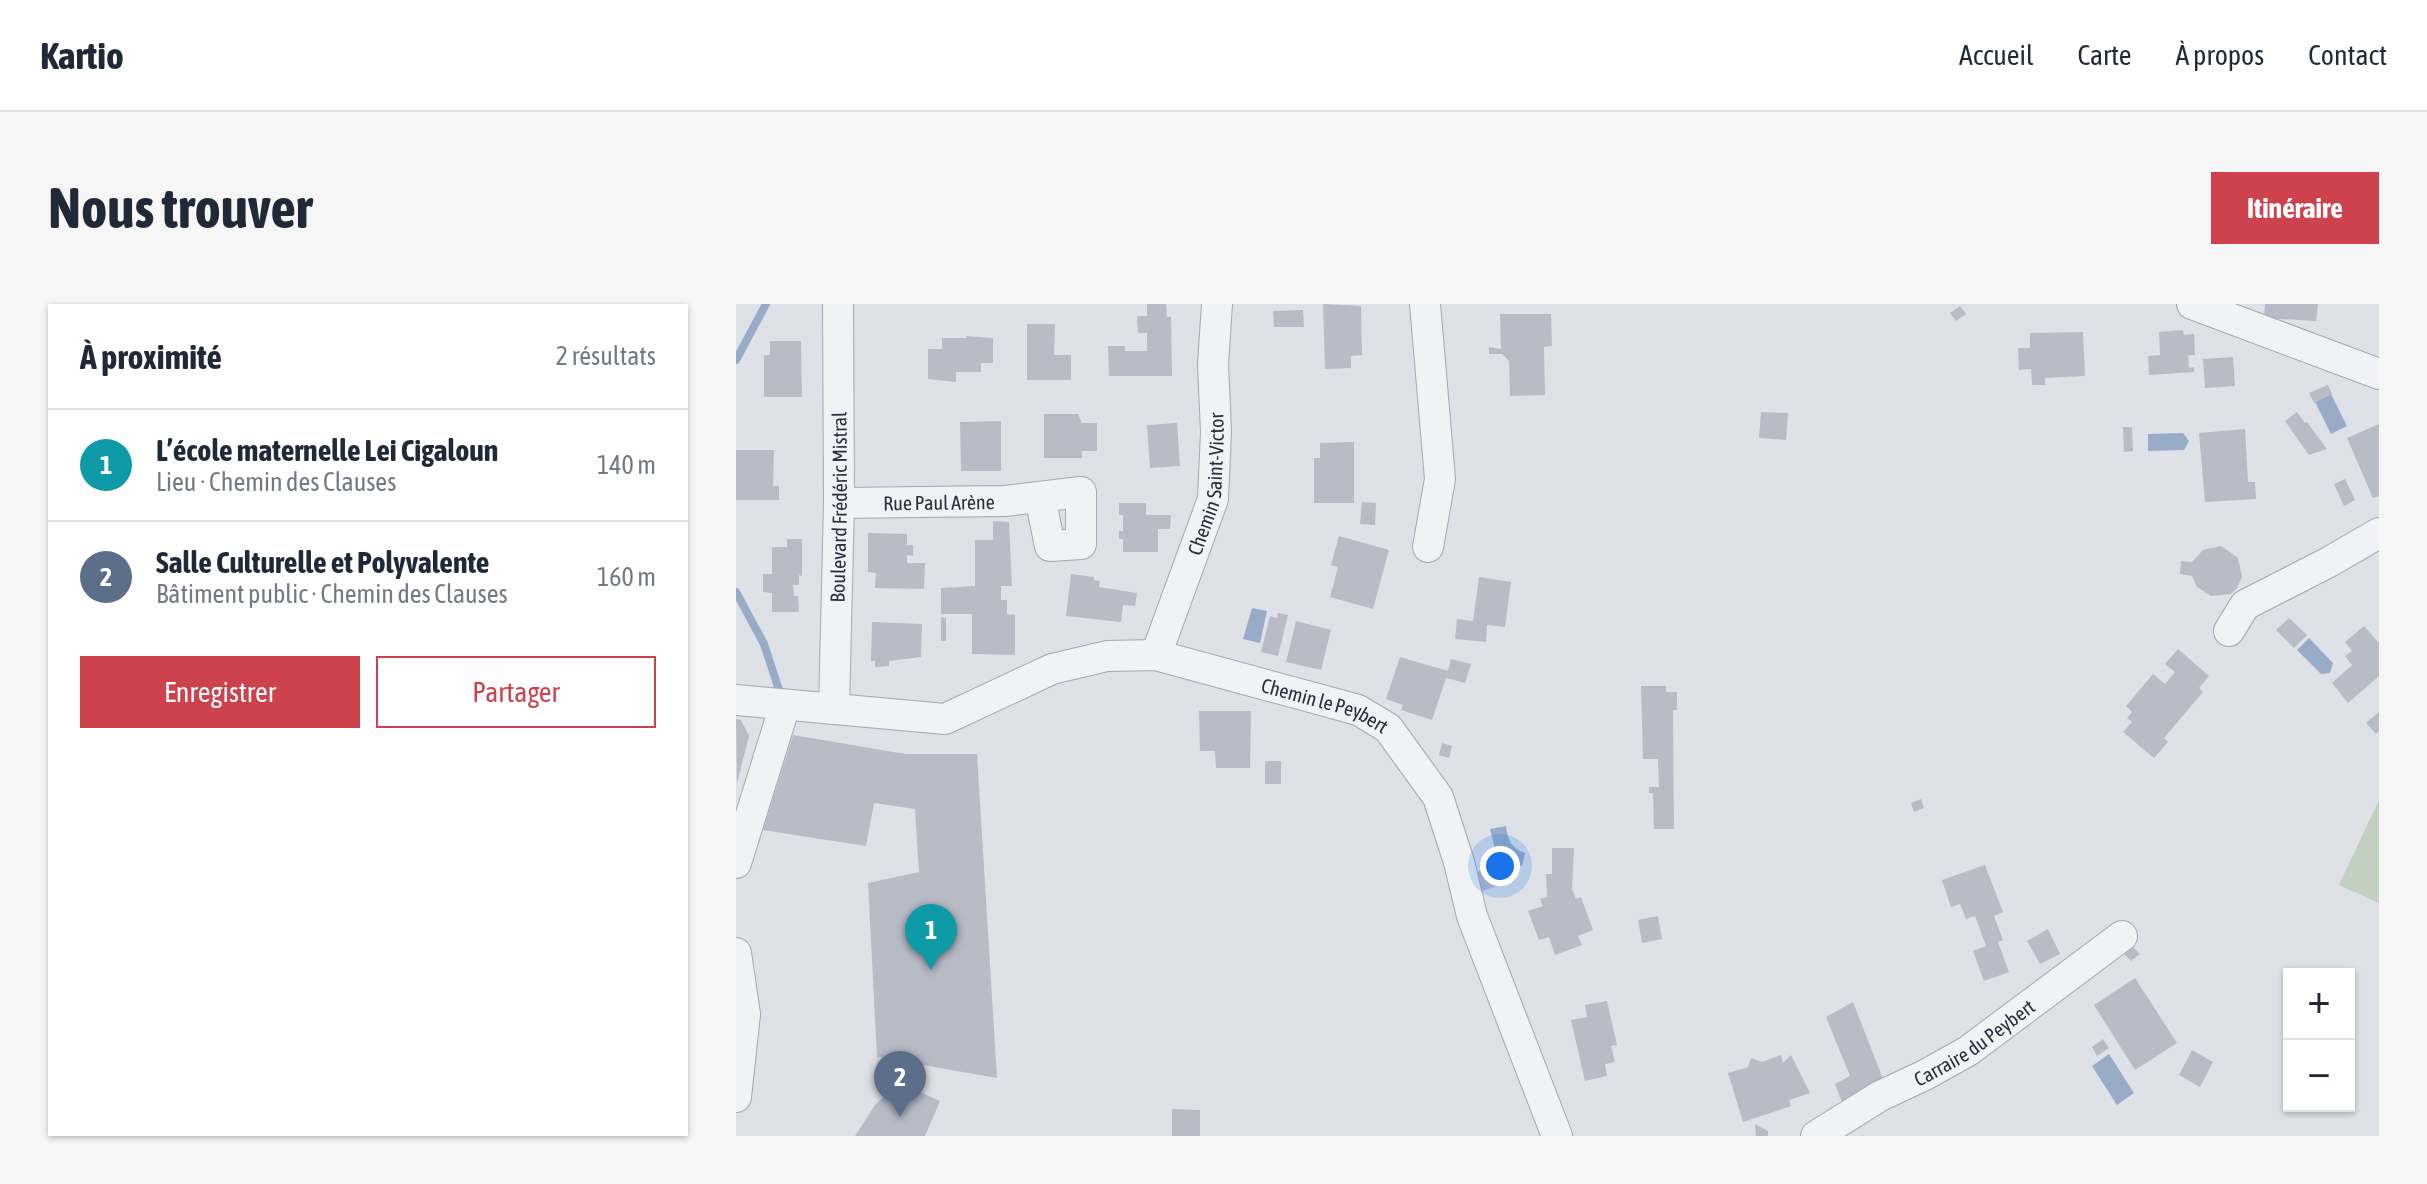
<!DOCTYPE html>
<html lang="fr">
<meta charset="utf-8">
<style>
:root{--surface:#fff;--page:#f6f6f7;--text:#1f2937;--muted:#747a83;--line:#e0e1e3;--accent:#cd424c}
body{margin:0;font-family:"Asap Condensed",sans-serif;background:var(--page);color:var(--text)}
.controls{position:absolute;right:24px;bottom:24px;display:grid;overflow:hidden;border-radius:0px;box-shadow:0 2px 6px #0004}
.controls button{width:72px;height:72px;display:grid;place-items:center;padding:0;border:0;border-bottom:2px solid var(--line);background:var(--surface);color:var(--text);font:40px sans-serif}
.you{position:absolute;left:764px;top:562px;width:28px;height:28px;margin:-20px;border:6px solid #fff;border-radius:50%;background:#1a73e8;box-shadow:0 0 0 12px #1a73e833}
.badge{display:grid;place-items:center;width:52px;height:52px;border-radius:50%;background:var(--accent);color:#fff;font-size:26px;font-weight:700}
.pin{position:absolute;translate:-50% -66px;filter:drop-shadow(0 2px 4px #0008)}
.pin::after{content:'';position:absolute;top:42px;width:28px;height:24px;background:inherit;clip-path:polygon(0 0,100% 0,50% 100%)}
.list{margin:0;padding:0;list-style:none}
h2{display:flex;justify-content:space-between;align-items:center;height:104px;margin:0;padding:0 32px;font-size:34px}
h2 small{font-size:26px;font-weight:400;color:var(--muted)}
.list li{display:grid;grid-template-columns:52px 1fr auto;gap:24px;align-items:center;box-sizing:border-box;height:112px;padding:0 32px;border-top:2px solid var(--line)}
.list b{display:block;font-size:30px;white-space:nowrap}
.list p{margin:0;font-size:26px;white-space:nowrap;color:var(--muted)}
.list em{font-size:26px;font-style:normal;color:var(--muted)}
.actions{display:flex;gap:16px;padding:24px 32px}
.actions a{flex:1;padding:18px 0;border:2px solid var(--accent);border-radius:0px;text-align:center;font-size:28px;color:var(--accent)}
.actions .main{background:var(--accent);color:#fff}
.map{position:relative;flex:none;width:1643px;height:832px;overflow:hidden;border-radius:0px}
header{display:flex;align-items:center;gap:48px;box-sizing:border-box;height:112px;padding:0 40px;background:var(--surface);border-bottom:2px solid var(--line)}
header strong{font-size:38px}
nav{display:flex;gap:44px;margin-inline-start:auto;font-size:28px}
.intro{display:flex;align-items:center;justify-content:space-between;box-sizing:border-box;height:192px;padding:0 48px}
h1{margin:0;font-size:56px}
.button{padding:20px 36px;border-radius:0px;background:var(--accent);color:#fff;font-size:28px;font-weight:700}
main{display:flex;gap:48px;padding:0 48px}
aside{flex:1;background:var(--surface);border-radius:0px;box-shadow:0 2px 6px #0004}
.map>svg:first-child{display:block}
.green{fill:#c2d1bf}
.water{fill:#98acc8}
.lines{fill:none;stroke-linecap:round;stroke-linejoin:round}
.stream{stroke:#98acc8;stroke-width:8}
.building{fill:#b8bcc7}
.minor-casing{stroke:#a3a8b1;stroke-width:32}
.minor{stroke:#f0f2f6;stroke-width:30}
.labels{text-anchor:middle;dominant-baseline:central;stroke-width:8;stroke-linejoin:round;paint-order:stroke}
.street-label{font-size:20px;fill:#272e3e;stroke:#edf0f5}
</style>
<header>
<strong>Kartio</strong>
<nav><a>Accueil</a><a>Carte</a><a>À propos</a><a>Contact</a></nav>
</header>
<div class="intro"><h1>Nous trouver</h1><a class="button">Itinéraire</a></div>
<main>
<aside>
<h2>À proximité<small>2 résultats</small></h2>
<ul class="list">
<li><span class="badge" style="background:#0f9aa8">1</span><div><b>L’école maternelle Lei Cigaloun</b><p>Lieu · Chemin des Clauses</p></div><em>140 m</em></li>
<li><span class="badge" style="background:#5c6f8a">2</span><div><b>Salle Culturelle et Polyvalente</b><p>Bâtiment public · Chemin des Clauses</p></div><em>160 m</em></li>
</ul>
<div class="actions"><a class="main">Enregistrer</a><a>Partager</a></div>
</aside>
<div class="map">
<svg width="1643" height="832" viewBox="0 0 1643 832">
<rect width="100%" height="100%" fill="#dee1e7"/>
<!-- green -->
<path class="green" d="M1643,496V599L1603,581Z"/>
<!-- water -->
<path class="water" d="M1595,90L1611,122L1595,130L1579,98Z
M1447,129L1453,137L1448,146L1412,147V130Z
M516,304L531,307L524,339L507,335Z
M1573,334L1597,359L1594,369L1585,370L1561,346Z
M770,522C772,536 775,544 789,549L786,562L762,556L754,525Z
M1373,750L1398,789L1381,801L1356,762Z"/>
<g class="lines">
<!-- stream -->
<path class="stream" d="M0,56L30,0
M0,288L28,340L43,386"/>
</g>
<!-- building -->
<path class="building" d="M411,0H430L431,13H435L436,72H373L372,42H389V47H411V29H402L401,12H411Z
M587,0L625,2L626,51L615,52V64L589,65Z
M1529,0H1582L1580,17L1528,14Z
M1224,2L1230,10L1220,17L1214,9Z
M567,6L568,23H538L537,7Z
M764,10H815L816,42L808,43L809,91L774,92L773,57L766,50H753V43L765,45Z
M291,20H319L318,51H335V76H291Z
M1447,26L1448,31L1458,30L1459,51H1452L1453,64L1458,63V68L1413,71L1412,52L1424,51L1423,28Z
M1347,28L1349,72L1309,74V81H1296L1295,65L1283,66L1282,44H1294V29Z
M230,32L257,34V59H245V68H220V78L192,75V45H206V34H230Z
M34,37H65L66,93H28V51H34Z
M1497,53L1499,82L1469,84L1467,55Z
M1592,81L1596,90L1578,99L1573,89Z
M1025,108L1052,109L1050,136L1023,134Z
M1561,108L1569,119L1571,118L1591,145L1573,151L1549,117Z
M308,110H342L346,119H361V147H346V154H308Z
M265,117V167H225L224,118Z
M441,119L444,162L414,164L411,121Z
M1643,120V192L1637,194L1611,134Z
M1387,123H1396L1397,147L1388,148Z
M1509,125L1512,178H1519L1520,195L1469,198L1463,129Z
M618,138V199H578V154H584V139Z
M0,146H38L37,182H43V196H0Z
M1609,175L1619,196L1608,202L1598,180Z
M626,198L640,199L639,221L624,220Z
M383,199H410V211H435L434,225H422V248H387V235H383V227H387V211H383Z
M257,217L273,218L276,282H265V296H271V310L279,311V351L236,350V310H205V284L239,282V236H257Z
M132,229L171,230V241H177V252L171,251V259H189L188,285L139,284L140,269L132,268Z
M603,232L653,246L637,305L594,293L602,263L595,261Z
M51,235H66V272L63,271V281H57L58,292H62L63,308H36V289L27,288V270H36V243H51Z
M1485,242L1502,254L1506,273L1501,284L1495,290L1475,292L1461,283L1456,272L1444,270L1445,257L1456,258L1467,246Z
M335,270L358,273V276L364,277L363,283L401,289L399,302L387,301L385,318L330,312Z
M743,273L775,278L769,323L751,321L750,338L719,335L721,315L737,317Z
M542,309L552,311L542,352L525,348L534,312L541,314Z
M205,313L210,314V337H205Z
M1553,314L1571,331L1558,344L1540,326Z
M560,317L595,326L585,366L550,358Z
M136,318L186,320L185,353L153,357V362L139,363V357H135Z
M1628,322L1643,339V372L1612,399L1596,379L1616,361L1609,352L1616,347L1609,338Z
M1442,345L1473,372L1463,384L1467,388L1428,434L1432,438L1418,454L1387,428L1396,418L1391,414L1396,408L1390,402L1417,370L1429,380L1439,368L1429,360Z
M664,353L712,367L715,355L735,360L729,379L710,374L696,416L665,406L667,401L650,395Z
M905,382H930V388H941V406H937L938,525H918L917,489H913V483H923L922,455H907Z
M463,407H515L514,464H480L479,447H464Z
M1643,408V427L1640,430L1630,419Z
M0,415L5,416L13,432L1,479Z
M57,431L169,450H241L261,774L141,753L132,579L183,568L179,505L138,499L130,542L27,526Z
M706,439L716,442L713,454L703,451Z
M529,457H545V480H529Z
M1185,495L1188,504L1178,508L1175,499Z
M816,544H838L836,585L840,595L845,593L857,626L842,632L846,641L819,651L813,633L803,636L792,607L807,602L804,595L811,593L810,570H816Z
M767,559L771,572L763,575L764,581L740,589L734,570Z
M1249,561L1267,608L1258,612L1267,636L1262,638L1273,668L1248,677L1237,647L1250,642L1239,612L1230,615L1224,600L1215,603L1206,576Z
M922,612L926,635L906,639L902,616Z
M1312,625L1324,650L1304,660L1291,637Z
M1392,638L1404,650L1395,657L1383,645Z
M1399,674L1441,739L1399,766L1358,701Z
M871,697L881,741L875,742L879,758L869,760L871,772L849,777L835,716L851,713L849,701Z
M1117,698L1149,780L1107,801L1099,780L1114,772L1090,713Z
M1367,735L1373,744L1361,752L1356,743Z
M1456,746L1477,758L1464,783L1443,771Z
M1045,751L1047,759L1055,751L1074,789L1053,796L1055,802L1007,818L992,769L1012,763L1015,754L1026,758Z
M163,779L204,797L189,832H119L139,801Z
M436,805L464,806V832H436Z
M1019,820L1032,827V832H1020Z"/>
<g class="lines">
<defs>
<g id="minor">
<path d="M689,0L704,175L692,243"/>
<path d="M1456,0L1643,70"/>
<path id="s1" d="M103,199L269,197L345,188V240L314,242L304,193"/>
<path d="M1493,327L1509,301L1593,258L1643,229"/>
<path id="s2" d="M420,351L477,195L480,128L477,60L481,0"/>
<path id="s3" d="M0,396L209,415L316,365L371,352L420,351L622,406L652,424L702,493L723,558L736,612L821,832"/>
<path id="s4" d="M98,405L103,199L102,0"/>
<path d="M0,559L49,401"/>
<path d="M0,649L9,710L0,793"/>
<path id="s5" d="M1080,832L1144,792L1189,771L1232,747L1386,632"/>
</g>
</defs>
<!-- minor casing -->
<use href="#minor" class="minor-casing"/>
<!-- minor -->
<use href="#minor" class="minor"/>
</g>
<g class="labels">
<!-- street labels -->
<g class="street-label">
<text stroke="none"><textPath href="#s2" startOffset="180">Chemin Saint-Victor</textPath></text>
<text stroke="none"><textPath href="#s1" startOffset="100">Rue Paul Arène</textPath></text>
<text stroke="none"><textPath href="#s4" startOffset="202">Boulevard Frédéric Mistral</textPath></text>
<text stroke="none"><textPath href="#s3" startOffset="610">Chemin le Peybert</textPath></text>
<text stroke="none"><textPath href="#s5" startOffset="184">Carraire du Peybert</textPath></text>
</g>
</g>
</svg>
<div class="controls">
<button>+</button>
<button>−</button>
</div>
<div class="you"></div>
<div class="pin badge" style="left:195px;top:666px;background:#0f9aa8">1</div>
<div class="pin badge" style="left:164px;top:813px;background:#5c6f8a">2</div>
</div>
</main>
